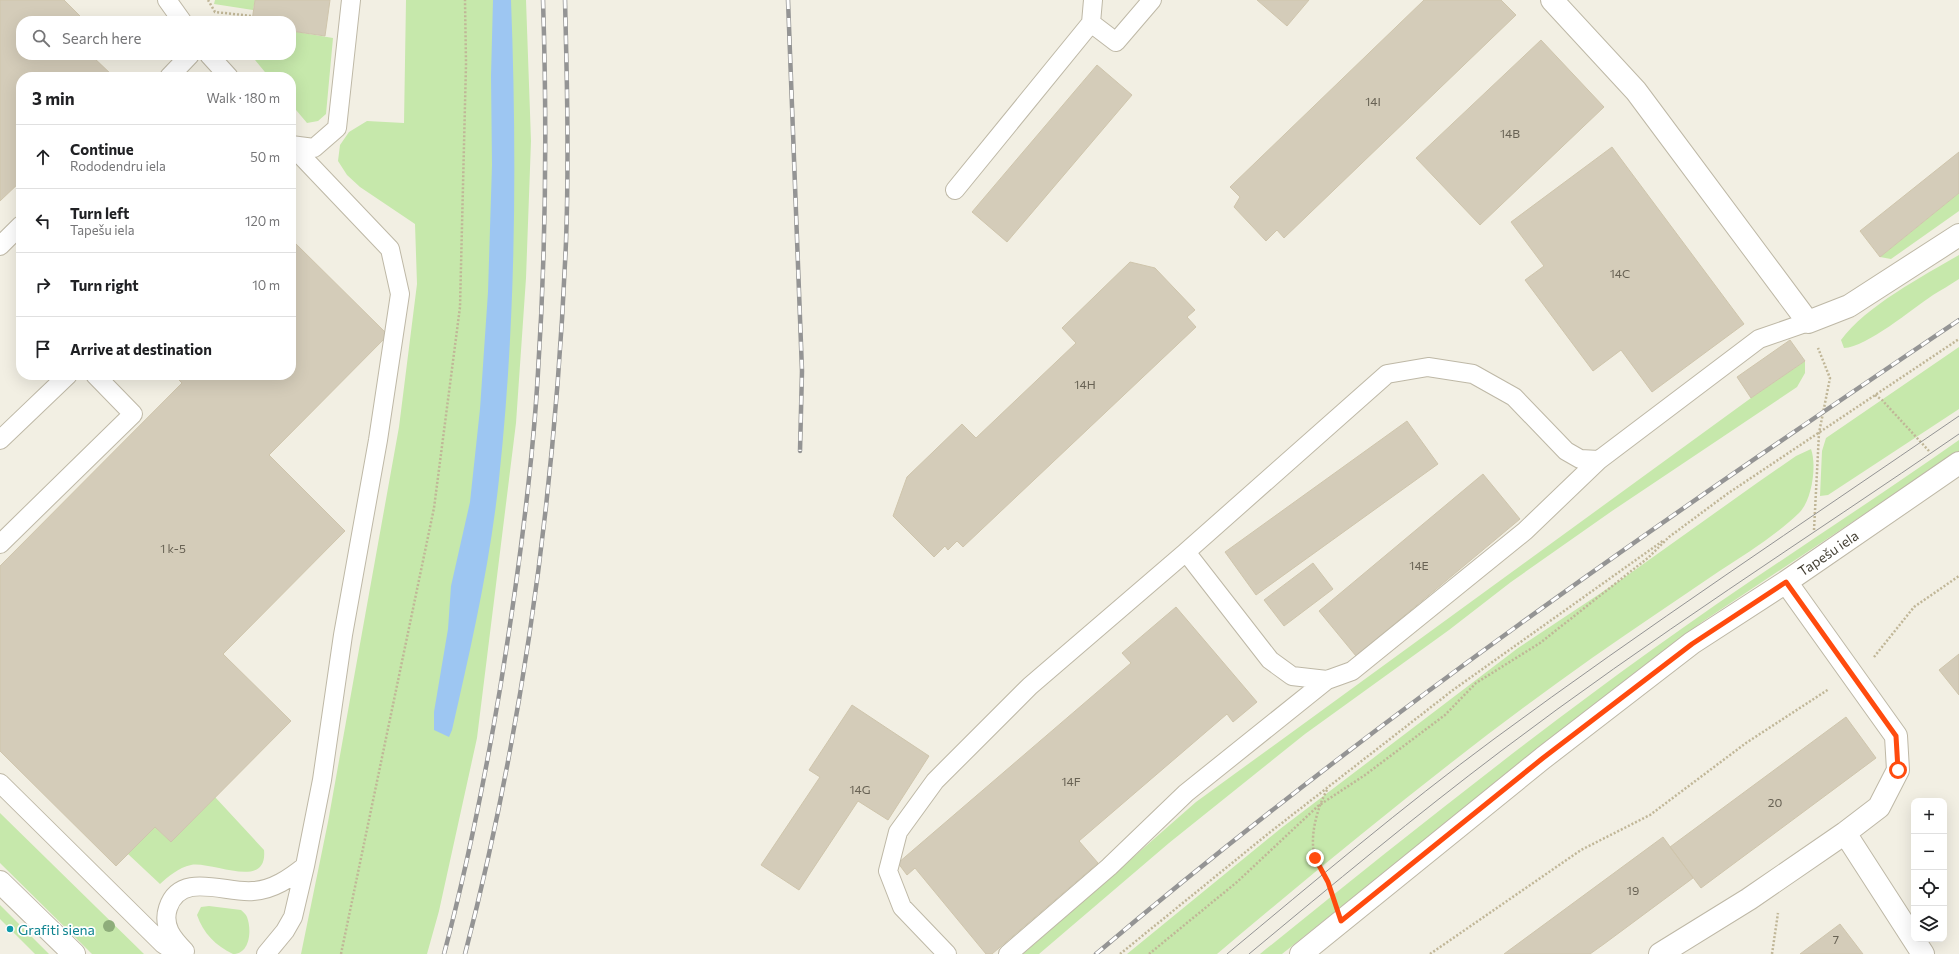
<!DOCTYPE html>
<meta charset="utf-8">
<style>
:root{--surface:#fff;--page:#f2f2f2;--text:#202124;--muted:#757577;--line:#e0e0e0}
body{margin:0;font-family:Commissioner,sans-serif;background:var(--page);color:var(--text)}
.controls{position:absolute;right:12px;bottom:12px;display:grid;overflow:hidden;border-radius:8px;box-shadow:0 4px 16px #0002}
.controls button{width:36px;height:36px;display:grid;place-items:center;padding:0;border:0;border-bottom:1px solid var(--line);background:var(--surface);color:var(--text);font:20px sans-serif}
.stop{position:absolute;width:12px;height:12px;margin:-9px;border:3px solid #ff4b0e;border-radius:50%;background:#fff}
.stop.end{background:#ff4b0e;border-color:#fff;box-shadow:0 1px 4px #0008}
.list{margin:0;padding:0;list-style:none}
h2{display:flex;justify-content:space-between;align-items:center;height:52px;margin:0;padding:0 16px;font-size:17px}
h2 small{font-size:13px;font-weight:400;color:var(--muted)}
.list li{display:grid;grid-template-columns:26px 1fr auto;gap:12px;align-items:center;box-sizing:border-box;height:64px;padding:0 16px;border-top:1px solid var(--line)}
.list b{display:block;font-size:15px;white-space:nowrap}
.list p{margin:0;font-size:13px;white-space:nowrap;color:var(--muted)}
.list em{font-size:13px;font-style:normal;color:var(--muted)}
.icon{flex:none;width:22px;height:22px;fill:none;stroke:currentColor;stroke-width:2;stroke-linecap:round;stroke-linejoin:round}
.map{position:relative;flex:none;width:1959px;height:954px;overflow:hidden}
.search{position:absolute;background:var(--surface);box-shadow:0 4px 16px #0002;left:16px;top:16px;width:280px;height:44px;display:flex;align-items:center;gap:10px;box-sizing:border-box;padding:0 14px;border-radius:16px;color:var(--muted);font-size:15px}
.panel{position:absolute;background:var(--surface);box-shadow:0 4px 16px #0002;left:16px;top:72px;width:280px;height:308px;border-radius:16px}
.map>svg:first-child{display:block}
.green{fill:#c6e8ab}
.water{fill:#9dc6f2}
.building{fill:#d4ccb9;stroke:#cfc5ac}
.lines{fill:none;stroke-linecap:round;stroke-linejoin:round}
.lane-casing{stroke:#beb8a6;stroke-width:20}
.street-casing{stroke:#beb8a6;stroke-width:24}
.path{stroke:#c0b697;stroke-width:2.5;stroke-dasharray:2 2;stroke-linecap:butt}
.lane{stroke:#fff;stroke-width:18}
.street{stroke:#fff;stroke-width:22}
.tram{stroke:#949494;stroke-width:1}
.rail-casing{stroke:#949494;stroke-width:4.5}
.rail{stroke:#fff;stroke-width:3;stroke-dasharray:9;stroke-linecap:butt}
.tree{fill:#8ead7b}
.route{stroke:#ff4b0e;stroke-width:5}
.culture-dot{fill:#0f9aa8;stroke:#fff;stroke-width:1.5}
.labels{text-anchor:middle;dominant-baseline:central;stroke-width:3.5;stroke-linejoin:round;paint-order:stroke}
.number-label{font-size:12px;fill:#686254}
.street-label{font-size:14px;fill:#443f33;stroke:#fff}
.culture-label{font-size:14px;fill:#0d838f;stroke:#fff;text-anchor:start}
</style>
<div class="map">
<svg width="1959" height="954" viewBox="0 0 1959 954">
<rect width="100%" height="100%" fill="#f2efe3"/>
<!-- green -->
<path class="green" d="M215,0H255L253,10L214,4Z
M406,0H526L531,141L526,278L516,423L477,738L439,911L427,954H301L328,822L399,427L417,284L415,224L360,187L347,175L338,161L340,145L349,132L367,121L404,123Z
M291,31L333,38L326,114L318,121L307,123L291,104V77H269L251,55H291Z
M1959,193V211L1891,259L1880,257Z
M1959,255V279C1950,285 1941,290 1933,295C1912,309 1867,347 1844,348L1841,340C1866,306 1923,276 1959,255Z
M1959,347V409L1828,495L1820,496L1822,451L1826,438Z
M1805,361V373L1797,387L1612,511L1511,582L1449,630L1305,734L1169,843L1039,954H1023L1196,802L1751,398Z
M1959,440V451L1702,622L1526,759L1282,954H1260C1389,850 1518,746 1653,649C1753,577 1858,511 1959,440Z
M1811,449C1817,466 1812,500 1799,513C1775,536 1746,554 1718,572C1676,601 1633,629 1592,658C1462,750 1339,851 1217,954H1127L1280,829L1518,648L1625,577L1757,483L1796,456Z
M215,797L264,850C268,891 212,861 191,865C178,868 169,876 160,884L128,854L155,827L171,842Z
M0,813L144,954H92L0,863Z
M0,905L49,954H35L0,919Z
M209,906L241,910C243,912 246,914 247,917C252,930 250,954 233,954C216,946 203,933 197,915L201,907Z"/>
<!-- water -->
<path class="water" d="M493,0H511C517,159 516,321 499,479C490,564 471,647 452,730L449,737L434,730V712L448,629L451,586L470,502L480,409L488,292L492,165L491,76Z"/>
<!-- building -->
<path class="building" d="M0,0H64L85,21H21V55H91L114,77H21V181L0,201Z
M255,0H330L325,36L291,31V21H252Z
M1257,0H1309L1287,26Z
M1424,0H1501L1516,15L1284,238L1277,230L1266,241L1234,207L1240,197L1230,187Z
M1541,40L1604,107L1480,225L1416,158Z
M1097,65L1132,95L1007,242L972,212Z
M1612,147L1744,324L1652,392L1621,350L1593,371L1525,280L1544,266L1511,222Z
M1959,152V193L1880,257L1860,231Z
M291,239L388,335L269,455L345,531L223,654L291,721L171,842L155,827L116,866L0,751V566L182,383L174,375H291Z
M1130,262L1155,268L1195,310L1187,317L1196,327L963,547L957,541L948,550L945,546L934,557L893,516L907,477L962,424L976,438L1076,343L1062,328Z
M1790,340L1805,361L1751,398L1737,377Z
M1407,421L1438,464L1256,595L1225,552Z
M1483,474L1520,519L1356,656L1319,611Z
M1313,563L1333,589L1284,626L1264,600Z
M1176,607L1257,702L1233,722L1227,714L1079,841L1098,863L992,954H986L915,868L907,875L898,863L1131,663L1122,653Z
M1959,654V695L1939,670Z
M852,705L929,756L888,820L858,801L799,890L761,865L820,777L809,770Z
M1846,717L1876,758L1701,888L1670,847Z
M1663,837L1693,878L1604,944L1590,954H1504Z
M1840,924L1863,954H1800Z"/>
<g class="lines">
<defs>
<path id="lane" d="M167,0L182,21
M1091,23L1093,0
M209,55L229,77
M169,77L190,55
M291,145L314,148L337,128L351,0
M955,190L1091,23L1116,42L1152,0
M0,246L21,225
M0,440L68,375
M1599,460L1580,459L1566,451L1514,397L1473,374L1428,367L1387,374L1186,552L1270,660L1292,676L1327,680L1352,671L1525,531L1599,460L1759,339L1808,322
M0,544L133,414L95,375
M0,783L163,944L178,954
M185,951C173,939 162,926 168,908C180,870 227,894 253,891C273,890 290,878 305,866
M266,954L285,931L293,917L305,866L322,780L343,635L378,440L400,294L390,249L291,145
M947,954L902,907L888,871L898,832L935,781L1030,686L1186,552
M1008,954L1109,867L1186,793L1327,680"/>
<path id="street" d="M1552,0L1636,91L1808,322L1849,306L1959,235
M1786,582L1896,736L1898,770L1879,807L1845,833L1923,954
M0,882L74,954
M1301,954L1543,758L1692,643L1786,582L1959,463
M1660,954L1749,899L1845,833"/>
</defs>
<!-- lane casing -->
<use href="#lane" class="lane-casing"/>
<!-- street casing -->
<use href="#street" class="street-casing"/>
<!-- path -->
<path class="path" d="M208,0L215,12L252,16
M1875,395L1882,400L1929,451
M1814,530L1819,433L1830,378L1818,348
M1874,657L1914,607L1959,576
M1327,790C1317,808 1308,840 1316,860C1321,872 1328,881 1332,893
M341,954L434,508L460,307L466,64L465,0
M1120,954L1269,833L1453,690L1664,540
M1149,954L1237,882L1318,806L1365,775L1445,715L1476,683L1540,643L1649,557L1669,537L1727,494L1959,339
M1430,954L1581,850L1650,815L1746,743L1829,689
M1772,954L1778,913"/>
<!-- lane -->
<use href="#lane" class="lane"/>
<!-- street -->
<use href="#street" class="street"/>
<!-- tram -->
<path class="tram" d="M1227,954C1315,881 1402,807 1494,739C1646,627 1803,523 1959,416
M1249,954C1332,885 1415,816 1501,751C1649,639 1806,539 1959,434"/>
<defs>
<path id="rail" d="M788,0L802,371L800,451
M444,954C467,867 485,778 500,689C517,584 532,478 538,372C546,248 547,124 543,0
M465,954C525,722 556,481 566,242C569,161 567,80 565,0
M1096,954C1369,722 1662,520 1959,320"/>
</defs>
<!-- rail casing -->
<use href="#rail" class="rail-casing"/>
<!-- rail -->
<use href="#rail" class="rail"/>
</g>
<!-- trees -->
<circle class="tree" cx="109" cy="926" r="6"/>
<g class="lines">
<!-- route -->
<path class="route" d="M1315,858L1328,882L1341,921L1543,758L1692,644L1786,582L1896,736L1898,770"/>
</g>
<!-- markers -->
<circle class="culture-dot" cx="10" cy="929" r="4"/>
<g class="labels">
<!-- number labels -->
<g class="number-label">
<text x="1373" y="101">14I</text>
<text x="1510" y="133">14B</text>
<text x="1620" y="273">14C</text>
<text x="1085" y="384">14H</text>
<text x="173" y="548">1 k-5</text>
<text x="1419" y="565">14E</text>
<text x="1071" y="781">14F</text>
<text x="860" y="789">14G</text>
<text x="1775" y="802">20</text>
<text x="1633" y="890">19</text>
<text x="1836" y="939">7</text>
</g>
<!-- street labels -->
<g class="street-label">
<text transform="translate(1828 553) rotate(-34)">Tapešu iela</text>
</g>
<!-- culture labels -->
<g class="culture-label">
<text x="18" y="929">Grafiti siena</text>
</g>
</g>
</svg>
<div class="controls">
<button>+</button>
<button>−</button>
<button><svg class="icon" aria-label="locate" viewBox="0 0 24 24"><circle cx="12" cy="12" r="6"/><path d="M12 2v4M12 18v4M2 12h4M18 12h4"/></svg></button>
<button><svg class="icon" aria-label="layers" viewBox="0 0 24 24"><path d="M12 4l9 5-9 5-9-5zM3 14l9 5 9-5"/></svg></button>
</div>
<div class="stop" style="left:1898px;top:770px"></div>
<div class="stop end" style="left:1315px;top:858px"></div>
<div class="search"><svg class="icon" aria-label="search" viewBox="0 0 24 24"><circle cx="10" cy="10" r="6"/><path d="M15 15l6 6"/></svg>Search here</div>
<section class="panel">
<h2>3 min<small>Walk · 180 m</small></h2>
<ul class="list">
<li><svg class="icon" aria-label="ahead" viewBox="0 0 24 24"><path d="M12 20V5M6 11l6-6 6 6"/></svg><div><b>Continue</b><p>Rododendru iela</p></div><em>50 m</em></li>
<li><svg class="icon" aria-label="left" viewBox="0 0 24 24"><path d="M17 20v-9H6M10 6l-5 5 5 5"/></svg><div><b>Turn left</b><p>Tapešu iela</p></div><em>120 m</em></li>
<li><svg class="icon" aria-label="right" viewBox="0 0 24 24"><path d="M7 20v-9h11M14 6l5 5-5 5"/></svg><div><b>Turn right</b></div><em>10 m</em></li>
<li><svg class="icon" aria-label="arrive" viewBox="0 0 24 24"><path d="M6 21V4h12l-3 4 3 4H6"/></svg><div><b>Arrive at destination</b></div></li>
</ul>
</section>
</div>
